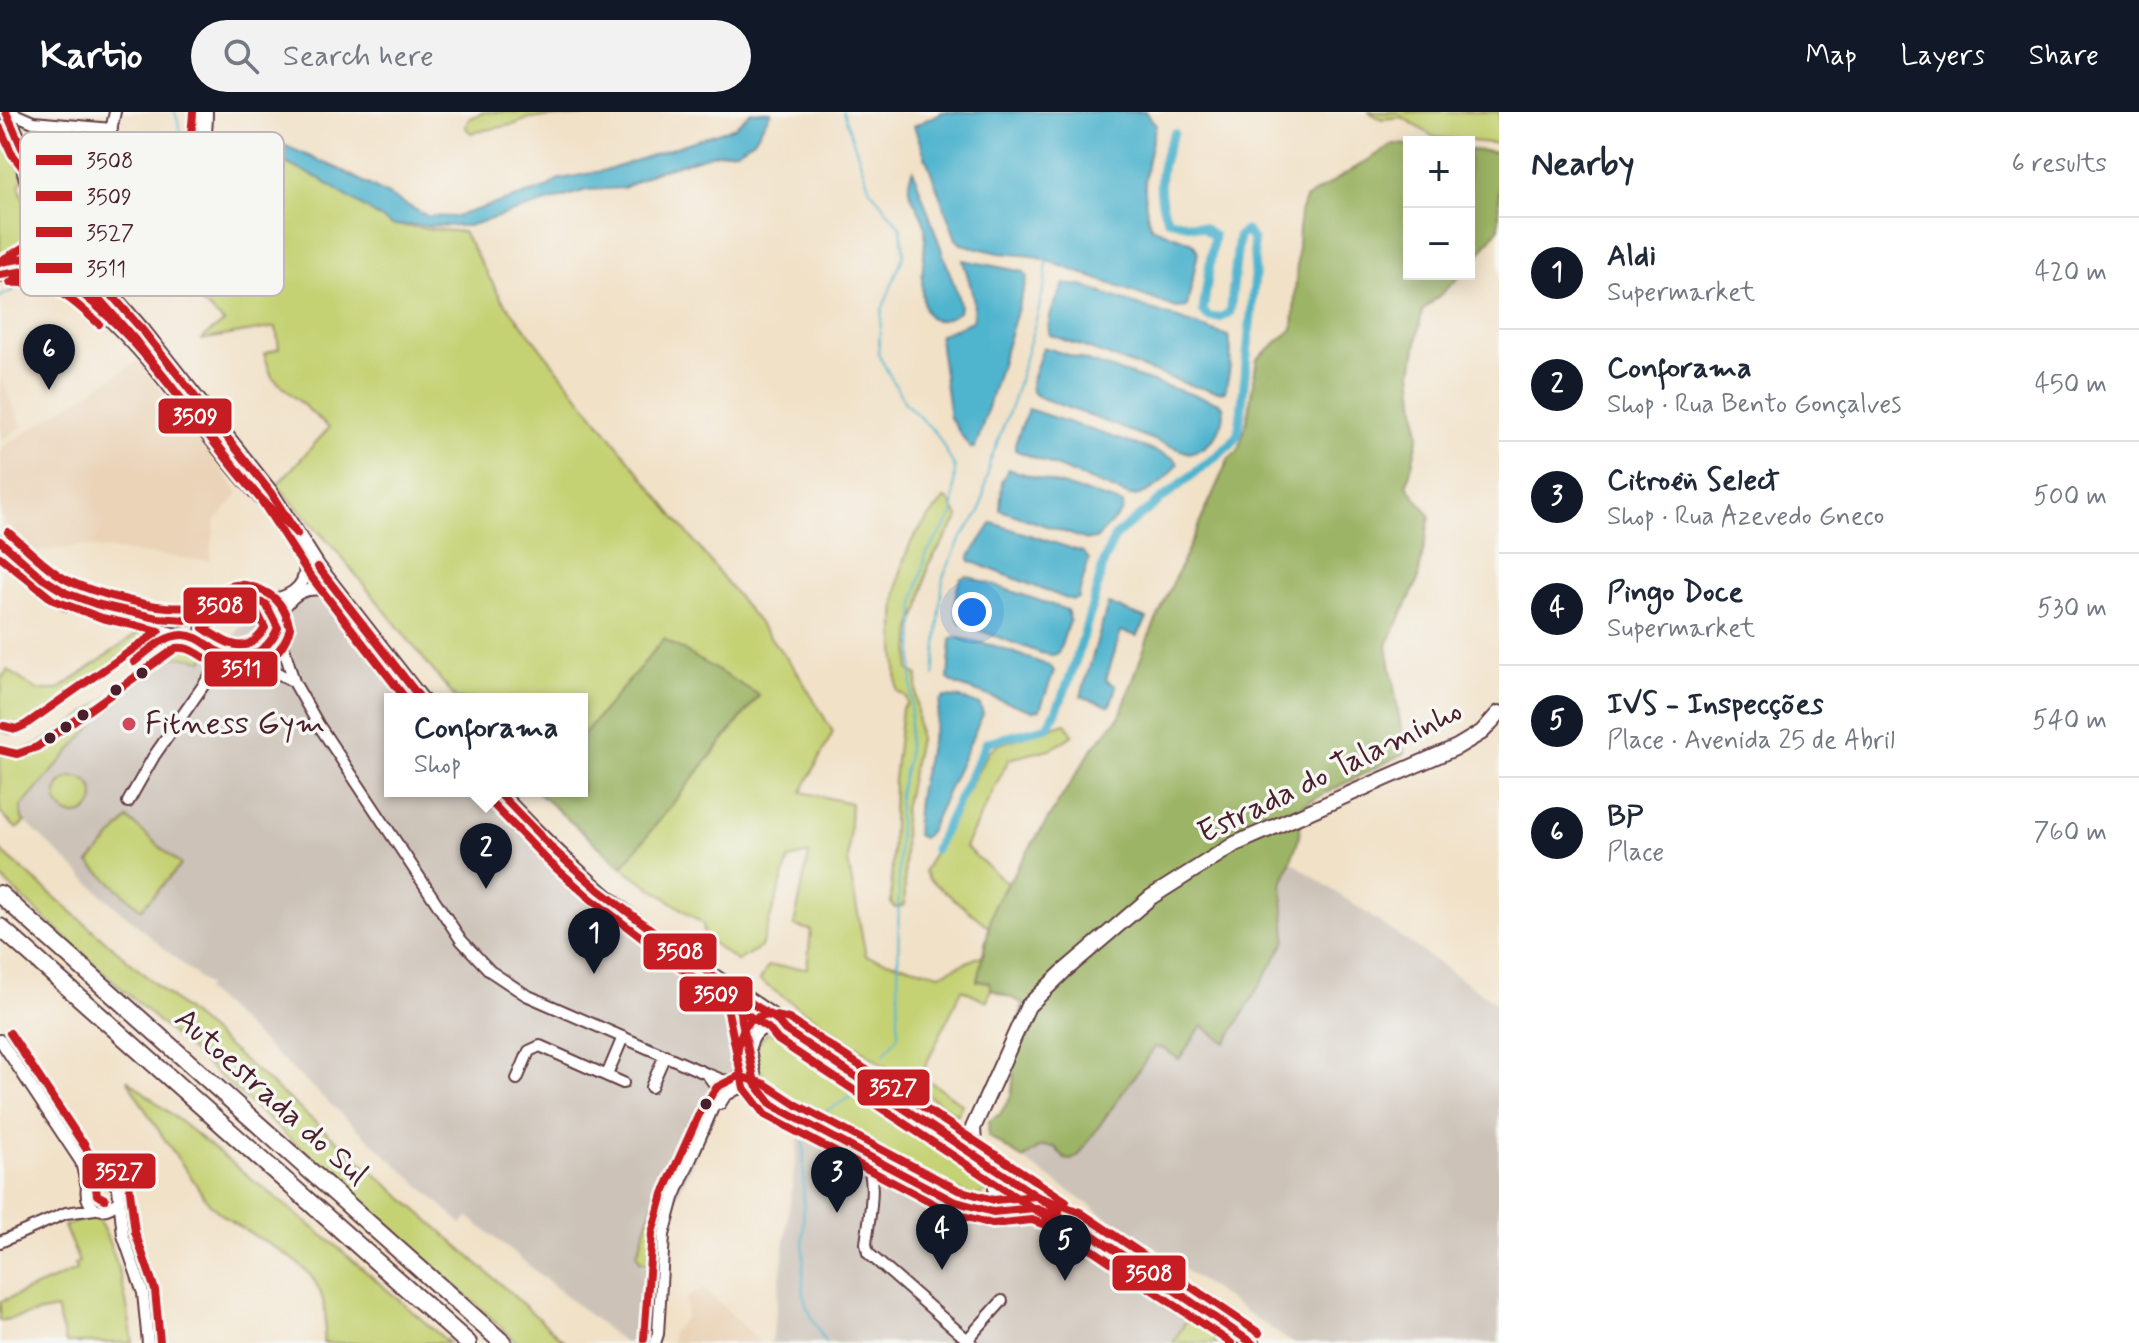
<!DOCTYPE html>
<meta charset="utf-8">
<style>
:root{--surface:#fff;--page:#f2f2f3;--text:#1f2937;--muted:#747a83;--line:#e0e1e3;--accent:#111827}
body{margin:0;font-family:Mynerve,sans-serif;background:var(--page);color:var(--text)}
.controls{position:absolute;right:24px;top:24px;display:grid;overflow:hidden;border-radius:0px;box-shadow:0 4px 20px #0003}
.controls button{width:72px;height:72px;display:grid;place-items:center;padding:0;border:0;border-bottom:2px solid var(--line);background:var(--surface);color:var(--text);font:40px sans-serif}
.you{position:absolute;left:972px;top:500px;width:28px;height:28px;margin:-20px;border:6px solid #fff;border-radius:50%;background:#1a73e8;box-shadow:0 0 0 12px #1a73e833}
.badge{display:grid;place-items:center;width:52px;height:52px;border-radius:50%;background:var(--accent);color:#fff;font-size:26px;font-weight:700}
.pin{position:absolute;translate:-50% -66px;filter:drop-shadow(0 2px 4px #0008)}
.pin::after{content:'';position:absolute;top:42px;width:28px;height:24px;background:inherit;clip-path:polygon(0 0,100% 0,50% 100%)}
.popup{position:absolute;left:384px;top:581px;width:204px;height:104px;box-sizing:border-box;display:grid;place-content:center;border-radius:0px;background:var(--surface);filter:drop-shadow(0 2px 6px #0005);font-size:26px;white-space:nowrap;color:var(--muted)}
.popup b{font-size:30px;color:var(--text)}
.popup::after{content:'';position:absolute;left:50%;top:100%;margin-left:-16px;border:16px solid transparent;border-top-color:var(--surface)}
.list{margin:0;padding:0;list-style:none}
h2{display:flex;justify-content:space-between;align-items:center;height:104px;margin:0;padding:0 32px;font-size:34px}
h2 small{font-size:26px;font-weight:400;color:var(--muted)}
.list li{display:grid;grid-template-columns:52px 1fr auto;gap:24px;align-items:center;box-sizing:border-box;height:112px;padding:0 32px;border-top:2px solid var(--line)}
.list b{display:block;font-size:30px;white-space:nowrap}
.list p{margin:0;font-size:26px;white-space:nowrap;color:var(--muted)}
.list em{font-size:26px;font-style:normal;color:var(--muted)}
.icon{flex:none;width:44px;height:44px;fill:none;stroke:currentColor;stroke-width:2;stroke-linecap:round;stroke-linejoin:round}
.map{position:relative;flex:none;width:1499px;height:1231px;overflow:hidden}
header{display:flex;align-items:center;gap:48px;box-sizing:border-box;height:112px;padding:0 40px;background:var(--accent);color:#fff}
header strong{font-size:38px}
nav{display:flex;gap:44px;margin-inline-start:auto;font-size:28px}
.search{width:560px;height:72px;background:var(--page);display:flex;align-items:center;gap:20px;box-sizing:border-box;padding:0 28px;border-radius:44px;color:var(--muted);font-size:30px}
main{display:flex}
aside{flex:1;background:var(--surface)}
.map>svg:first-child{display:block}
.built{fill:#ead3b7}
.industrial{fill:#ccc2b8}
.green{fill:#c5d273;stroke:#88784f;stroke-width:2}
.forest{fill:#9cb465;stroke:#736a48;stroke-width:2}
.water{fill:#4fb4ce;stroke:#4c6a7c;stroke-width:2}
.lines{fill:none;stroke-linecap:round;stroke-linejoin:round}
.stream{stroke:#4fb4ce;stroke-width:2}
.canal{stroke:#4fb4ce;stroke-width:9}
.minor-casing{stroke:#633c42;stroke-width:14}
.major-casing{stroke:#633c42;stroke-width:18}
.highway-casing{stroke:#633c42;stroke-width:20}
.minor{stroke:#fff;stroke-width:10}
.major{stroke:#fff;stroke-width:14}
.highway{stroke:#fff;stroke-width:16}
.bus-1-casing{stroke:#f6f6f2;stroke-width:14}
.bus-2-casing{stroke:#f6f6f2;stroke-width:14}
.bus-3-casing{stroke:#f6f6f2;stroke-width:14}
.bus-4-casing{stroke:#f6f6f2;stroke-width:14}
.bus-1{stroke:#c61d23;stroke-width:8}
.bus-2{stroke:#c61d23;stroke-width:8}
.bus-3{stroke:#c61d23;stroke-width:8}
.bus-4{stroke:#c61d23;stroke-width:8}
.bus-dot{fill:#4a1f2b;stroke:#f6f6f2;stroke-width:3}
.poi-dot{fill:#d1495b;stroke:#f6f6f2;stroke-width:3}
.labels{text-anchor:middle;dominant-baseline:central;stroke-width:7;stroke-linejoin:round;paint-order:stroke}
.poi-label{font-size:32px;fill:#4a1f2b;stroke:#f6f6f2;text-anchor:start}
.street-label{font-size:32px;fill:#4a1f2b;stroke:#f6f6f2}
.key{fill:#f6f6f2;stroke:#c2b6b6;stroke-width:2}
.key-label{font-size:22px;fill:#4a1f2b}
.line-badge{stroke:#f6f6f2;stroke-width:3}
.badge-label{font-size:22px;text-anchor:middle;font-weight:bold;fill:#fff}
</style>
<header>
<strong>Kartio</strong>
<div class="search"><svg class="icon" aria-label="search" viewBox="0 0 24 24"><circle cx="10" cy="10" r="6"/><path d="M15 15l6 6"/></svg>Search here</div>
<nav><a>Map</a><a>Layers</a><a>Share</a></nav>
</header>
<main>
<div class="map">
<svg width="1499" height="1231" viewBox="0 0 1499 1231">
<rect width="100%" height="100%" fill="#f6f6f2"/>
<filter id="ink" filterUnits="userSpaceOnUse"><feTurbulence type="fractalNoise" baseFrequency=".0125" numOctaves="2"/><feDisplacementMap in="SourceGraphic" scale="16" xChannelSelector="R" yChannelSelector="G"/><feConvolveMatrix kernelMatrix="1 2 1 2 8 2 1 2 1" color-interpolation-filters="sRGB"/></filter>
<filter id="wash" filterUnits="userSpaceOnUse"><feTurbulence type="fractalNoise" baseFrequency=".006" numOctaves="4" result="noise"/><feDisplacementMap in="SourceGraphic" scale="32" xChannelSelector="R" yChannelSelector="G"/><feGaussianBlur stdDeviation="1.8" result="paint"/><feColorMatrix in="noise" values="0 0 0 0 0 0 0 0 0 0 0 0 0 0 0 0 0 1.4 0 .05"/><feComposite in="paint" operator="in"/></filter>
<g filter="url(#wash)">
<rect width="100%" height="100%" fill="#f1e1c7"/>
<!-- built -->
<path class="built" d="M138,249L239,381L215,410L210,449L77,434L26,442L0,403V337Z
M0,264L22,314L0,329Z
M704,1177L759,1228L756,1231H672V1221L686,1205V1186Z"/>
<!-- industrial -->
<path class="industrial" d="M319,467L415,587H390V679H493L569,759L647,826L726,885L733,898L739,922L741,941L739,953L665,1109L650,1231H624L469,1105L462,1112L205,878L208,874L108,788L22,707L21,696L101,604L166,542L203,548L206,545L218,550L239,516Z
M1281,742L1499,893V1231H1292L988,1024Z
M800,1014L974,1102L1048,1106L1235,1231H769L772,1228Z"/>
<!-- green -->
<path class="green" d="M484,0H631L615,3L529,6L516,12L471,21L465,15L469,7Z
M1368,0H1499V32L1434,25L1402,5L1382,7Z
M5,9L23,68L19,73L27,100L34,104L37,119L34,138L0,157V12Z
M211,44L288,52L318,66L392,113L463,120L501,186L796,558L833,620L802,680L851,691L848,750L866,844L940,862L983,843L977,868L989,870L991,877L987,889L962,877L921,963L962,992L957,1003L760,869L768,854L807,856L811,818L794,814L809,742L789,747L761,835L737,849L704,825L703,812L622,755L759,584L664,527L582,624V587H456L340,443L277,373L329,316L272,265L264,242L279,236L276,215L200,228L224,210L197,187L163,108L190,84Z
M944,387L948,388L959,405L928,453L920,496L912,513L909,558L918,563L916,584L919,627L904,698L905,793L895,796L891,791L894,668L902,596L907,592L906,585L897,579C895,533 890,480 908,437C915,419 932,403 944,387Z
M141,519L159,522L27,617L10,622L0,618V582L2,579L0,567L8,558L36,578H58Z
M179,529C191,531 201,533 206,545L204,548L165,542L101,604L21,695L22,707L25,710L17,717L0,701V642C35,647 112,581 143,559L154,543Z
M1066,611L1073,623L1053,636L1009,647L965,735L1007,771L994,793L989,815L929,767L924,759L989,639L997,633Z
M56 684a19 19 0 1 1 38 0a19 19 0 1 1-38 0Z
M128,707L181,753L141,797L89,751Z
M0,738L440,1118L566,1231H518C347,1073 169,924 0,765Z
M767,921L779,922L982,1059L987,1068L986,1078L980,1084H969L781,988C766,973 755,954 757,933Z
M127,967L336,1134L449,1231H323C341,1144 260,1139 213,1095C204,1087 198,1075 191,1065C168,1033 146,1001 127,967Z
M666,1067L668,1076L655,1118L649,1151L640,1149L637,1142L660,1073Z
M89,1105L98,1107C119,1144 127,1190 133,1231H66L56,1197L0,1209V1190L76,1158L74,1152L79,1150L64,1114Z
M1191,1200L1209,1212L1216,1231H1173Z"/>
<!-- forest -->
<path class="forest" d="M1394,32L1409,33V162H1463L1422,199L1412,260L1419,323L1407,373L1430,404L1417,471L1387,533L1405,641L1304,692L1298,729L1282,772L1286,828L1226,931L1202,914L1179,947L1163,936L1155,935L1078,1044L1071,1048L1065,1047L1055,1035L1042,1034L1023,1047L988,1024L989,1009L1000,1002L1011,984L1014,964L1010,949L1023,891L991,877L989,870L977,869L994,793L1092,637L1120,604L1148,526L1229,346L1238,339L1247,309L1257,247L1293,217L1300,101L1305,87Z
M1469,38L1499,40V116L1469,156Z
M664,527L759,583L622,755L536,679H582V624Z"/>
<!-- water -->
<path class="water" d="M751,0H771L754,28L736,39L717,41L654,60L624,76L587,78L468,114L392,113L318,66L288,52L211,44L214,24L279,31L341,58L427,104L454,105L546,76L557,68L611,57L735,15Z
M942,0H1146L1156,13C1147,47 1139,81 1151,115L1193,131L1198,140L1187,195L1177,196L1034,144L999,141L961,132L956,127L914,14Z
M913,58L957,181L960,193L959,200C902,237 929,137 925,115C921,90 900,84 913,58Z
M963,148L1024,160L1027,166L978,328L974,336H970L950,306L939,226L940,223L972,209C978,189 968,167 963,148Z
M1064,172L1082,174L1228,224C1234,242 1229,262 1225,279L1218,280L1193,274L1050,223C1044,207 1058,187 1064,172Z
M1043,235L1219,291L1224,296C1224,317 1211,337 1189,341L1039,285L1032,280L1031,271Z
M1028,297L1155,339L1175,347L1178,352C1168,366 1148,385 1130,384L1015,338V332Z
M1008,357L1114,389L1123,392L1122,400L1096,427L1087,428L1000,398L1002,370Z
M992,411L1083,440L1089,447L1078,486L1073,488L1062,485L970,449V444Z
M967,464L1067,498L1070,508L1058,541L1053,543L1041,541L962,512C951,502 955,479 961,466Z
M1108,492L1147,507L1137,524L1121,519L1106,568L1116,574L1110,594L1081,584Z
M954,525L995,534L1050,554L1054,559L1040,597L1033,599L957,573L948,567L951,528Z
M944,585L961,586L980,593L983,602L929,720L923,726L917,723C913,677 933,634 940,588Z"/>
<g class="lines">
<!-- stream -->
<path class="stream" d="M175,0L185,33
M843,0L870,77L901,116L904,142L882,198L878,242L905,291L936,321L955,356L953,403L926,442L915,488L911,595L907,649L899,682L898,924L884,942
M133,27L196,34
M0,185L33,168
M934,564L943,465L960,428L980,400L990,350L1013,289L1037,204L1045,171L1047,149
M820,1003L856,982
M804,1024L803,1174L806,1193L825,1231"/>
<!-- canal -->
<path class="canal" d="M935,737L987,630L1048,615C1069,576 1082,530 1094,487C1100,465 1104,444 1116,423L1230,333L1238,322L1241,302L1255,163L1253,128L1246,119L1239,124L1230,200L1220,206L1208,205L1203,199L1214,124L1204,116L1168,108C1154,81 1161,47 1174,21"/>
</g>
</g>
<g filter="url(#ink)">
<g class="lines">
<defs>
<path id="minor" d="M10,0L33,10L112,17
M112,102L109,27L115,0
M0,429L46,469L76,486L169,509L188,508L208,500
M0,443L46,482L66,493L207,530
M241,484L266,492L278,516C269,543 235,556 211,536C184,513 219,489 241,484Z
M261,487C277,489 300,482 304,463C306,452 300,441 299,430
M276,509C292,480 306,471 338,482
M278,516L294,570L318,612L461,828L490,859L526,883L707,962
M249,545L294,570
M128,690L154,644L212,561L222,553L237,547
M0,928L81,1050L87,1075
M607,963L623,925
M517,967L529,939L540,934L623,971
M651,975L665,943
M717,986L715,973L707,962L722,968L735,969
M720,992L725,984L739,976L762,983
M863,1042C879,1066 869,1105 866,1132L868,1141L971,1231
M81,1050L109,1066L118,1076L123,1123L143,1181L148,1231
M103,1065L96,1066L87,1075C83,1096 104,1106 118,1089
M0,1130L66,1101L95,1097
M967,1228L1002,1189
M655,1231L658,1222L664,1123L674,1086L717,986C727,970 739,967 749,948"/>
<path id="major" d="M6,0L22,36L25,60L41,109L42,130
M24,38C42,62 50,100 75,117
M40 140a25 25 0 1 1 50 0a25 25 0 1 1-50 0Z
M90,142C105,121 126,117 147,107C191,87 205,45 205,0
M89,147L95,164L144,220L271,381L318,455L421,587
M0,163L33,144L40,135
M59,164C76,174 88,186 102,199C169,260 214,340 279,404
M497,679C539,724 583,767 631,805C678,842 728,873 776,907L784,917
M727,875L738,890L755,971L772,993L953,1089C965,1093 977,1099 990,1100C1014,1101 1032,1094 1055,1102
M748,935C756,906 776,913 796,925L1252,1231
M983,1050L974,1032L973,1016L1028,894L1063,860L1151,785L1235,732L1457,635L1482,620L1499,601
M972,1096L985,1093L996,1082V1065L991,1056"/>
<path id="highway" d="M0,782L503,1231
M0,815L468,1231"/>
</defs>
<!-- minor casing -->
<use href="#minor" class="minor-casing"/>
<!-- major casing -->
<use href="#major" class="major-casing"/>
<!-- highway casing -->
<use href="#highway" class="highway-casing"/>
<!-- minor -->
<use href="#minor" class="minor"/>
<!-- major -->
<use href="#major" class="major"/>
<!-- highway -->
<use href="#highway" class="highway"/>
<defs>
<path id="bus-1" d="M6,0L22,36L36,53L60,103L86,126
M64,115L81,120L88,130L89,147L95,164L144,220L271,381L297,422C281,406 264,391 249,374C185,299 132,207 45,156C38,136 42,121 64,115Z
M0,163L32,158L63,167
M0,429L42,466L66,481L96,492L157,506L187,508L198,505L233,487L242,485L266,492L278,516C267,541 242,554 217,539C206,533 197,523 183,523C164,523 148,539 134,550
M318,455L421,587
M497,679L557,741L599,778L727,875L738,890L755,971L772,993L953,1089L993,1100L1034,1096L1075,1111L1252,1231
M725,874L776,907L785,918L1059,1099"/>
<path id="bus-2" d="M0,16L12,42L26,60L50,109L76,135L77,150L85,171L135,228L261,388L309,462L406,587
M12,170C63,141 57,120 40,69
M10,171C53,169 68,184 99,212
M0,445L53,488L102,506L159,519L25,613L16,617L4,614
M241,497L258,502L265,516C246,547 225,530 203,516Z
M488,687L548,749L591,787L718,884L727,895L744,976L765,1003L949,1100L992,1112L1032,1108L1069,1122L1231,1231
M718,884L768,916L778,928L1052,1109"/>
<path id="bus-3" d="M10,921L89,1041L116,1056L129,1071L135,1120L155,1178L160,1230
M737,947C739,911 752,896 789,907L1066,1089
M84,1031L93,1053L97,1083L105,1087
M644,1227L652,1121L663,1082L700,1000L717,975L739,964L765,972L797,993L958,1078L994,1088L1036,1084L1080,1100L1259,1221"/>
<path id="bus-4" d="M0,149L25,135L40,113L54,105L71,103L83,108L121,105
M0,150L32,145L68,152L74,149C81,139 85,127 95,119C108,109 125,104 140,97C180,78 191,42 193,0
M0,638L17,642L37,635L176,536C193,534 201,546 216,552C247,566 281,549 290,516C284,490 272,479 245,473C227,469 211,487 195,493C170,503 89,480 65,467C44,455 26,435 8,420"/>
</defs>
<!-- bus-1 casing -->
<use href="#bus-1" class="bus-1-casing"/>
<!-- bus-2 casing -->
<use href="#bus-2" class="bus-2-casing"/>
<!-- bus-3 casing -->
<use href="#bus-3" class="bus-3-casing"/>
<!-- bus-4 casing -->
<use href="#bus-4" class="bus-4-casing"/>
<!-- bus-1 -->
<use href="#bus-1" class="bus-1"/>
<!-- bus-2 -->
<use href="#bus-2" class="bus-2"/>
<!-- bus-3 -->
<use href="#bus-3" class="bus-3"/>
<!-- bus-4 -->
<use href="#bus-4" class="bus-4"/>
</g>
</g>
<!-- markers -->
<g class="bus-dot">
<circle cx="142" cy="561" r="7"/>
<circle cx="116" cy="578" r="7"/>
<circle cx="83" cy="603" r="7"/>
<circle cx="66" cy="615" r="7"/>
<circle cx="50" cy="626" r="7"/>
<circle cx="706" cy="992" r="7"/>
</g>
<circle class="poi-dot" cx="129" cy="612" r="8"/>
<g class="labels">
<!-- poi labels -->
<g class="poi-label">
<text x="145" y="612">Fitness Gym</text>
</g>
<!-- street labels -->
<g class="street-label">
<text transform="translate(1330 660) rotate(-26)">Estrada do Talaminho</text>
<text transform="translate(271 985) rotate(42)">Autoestrada do Sul</text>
</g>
</g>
<!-- legend -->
<rect x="20" y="20" width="264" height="164" rx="12" class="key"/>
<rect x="36" y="43" width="36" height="10" fill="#c61d23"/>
<rect x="36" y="79" width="36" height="10" fill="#c61d23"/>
<rect x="36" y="115" width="36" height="10" fill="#c61d23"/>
<rect x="36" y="151" width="36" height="10" fill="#c61d23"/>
<g class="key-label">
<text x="86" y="56">3508</text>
<text x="86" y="92">3509</text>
<text x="86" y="128">3527</text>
<text x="86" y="164">3511</text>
</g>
<g class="line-badge">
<rect x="157" y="285" width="76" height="38" rx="8" fill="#c61d23"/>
<rect x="182" y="474" width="76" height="39" rx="8" fill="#c61d23"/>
<rect x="203" y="538" width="76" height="38" rx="8" fill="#c61d23"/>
<rect x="642" y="820" width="76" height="39" rx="8" fill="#c61d23"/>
<rect x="678" y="863" width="76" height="38" rx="8" fill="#c61d23"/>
<rect x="856" y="956" width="75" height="39" rx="8" fill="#c61d23"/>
<rect x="81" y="1040" width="76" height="38" rx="8" fill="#c61d23"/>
<rect x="1111" y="1142" width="76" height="38" rx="8" fill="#c61d23"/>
</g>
<g class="badge-label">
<text x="195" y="312">3509</text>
<text x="220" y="501">3508</text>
<text x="241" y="564">3511</text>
<text x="680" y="847">3508</text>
<text x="716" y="890">3509</text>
<text x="893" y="983">3527</text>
<text x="119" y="1067">3527</text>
<text x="1149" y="1169">3508</text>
</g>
</svg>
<div class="controls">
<button>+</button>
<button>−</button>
</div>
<div class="you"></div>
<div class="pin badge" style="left:594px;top:862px">1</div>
<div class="pin badge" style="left:486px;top:777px">2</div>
<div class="popup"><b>Conforama</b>Shop</div>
<div class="pin badge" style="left:837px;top:1101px">3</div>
<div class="pin badge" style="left:942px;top:1158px">4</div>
<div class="pin badge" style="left:1065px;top:1169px">5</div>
<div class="pin badge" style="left:49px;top:278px">6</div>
</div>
<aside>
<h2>Nearby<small>6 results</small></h2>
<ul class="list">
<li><span class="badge">1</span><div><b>Aldi</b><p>Supermarket</p></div><em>420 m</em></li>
<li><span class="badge">2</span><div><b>Conforama</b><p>Shop · Rua Bento Gonçalves</p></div><em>450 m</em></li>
<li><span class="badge">3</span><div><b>Citroën Select</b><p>Shop · Rua Azevedo Gneco</p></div><em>500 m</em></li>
<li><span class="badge">4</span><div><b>Pingo Doce</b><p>Supermarket</p></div><em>530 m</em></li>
<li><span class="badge">5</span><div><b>IVS - Inspecções</b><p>Place · Avenida 25 de Abril</p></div><em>540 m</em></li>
<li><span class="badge">6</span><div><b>BP</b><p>Place</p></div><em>760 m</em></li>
</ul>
</aside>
</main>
